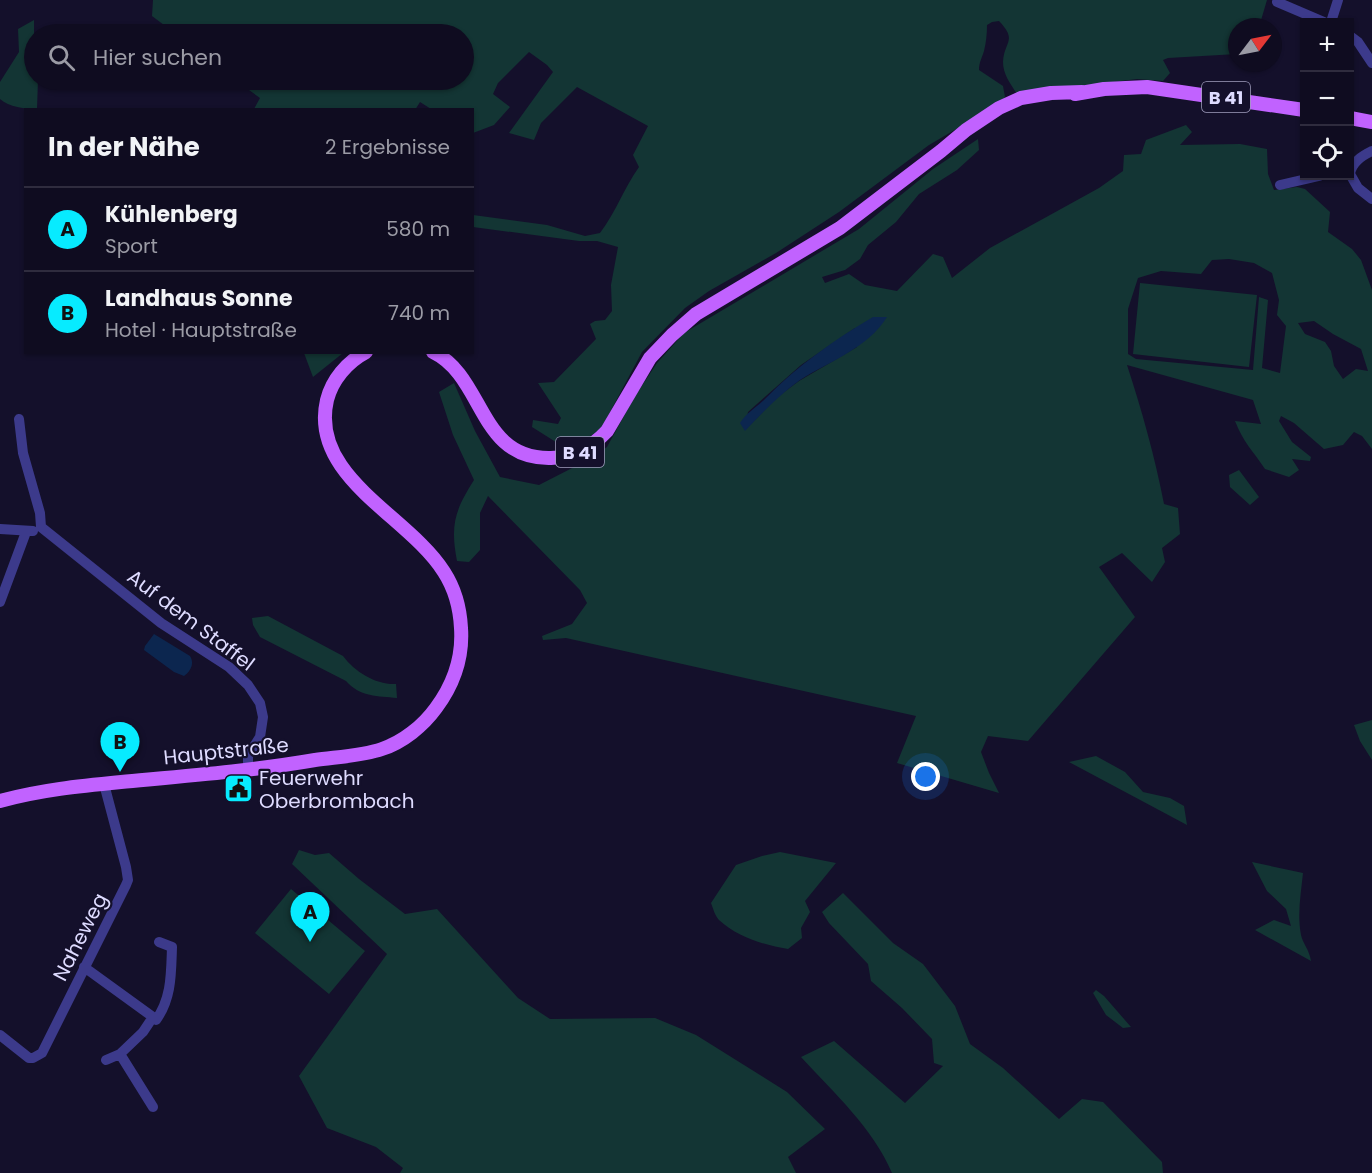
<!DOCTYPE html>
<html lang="de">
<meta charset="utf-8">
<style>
:root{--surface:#0f0c20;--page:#1d1a2d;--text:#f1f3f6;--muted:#9b9ba5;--line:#2f2c3e;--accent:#07ebff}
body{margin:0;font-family:Poppins,sans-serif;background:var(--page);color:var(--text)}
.controls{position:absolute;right:18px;top:18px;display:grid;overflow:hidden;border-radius:0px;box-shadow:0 2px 4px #0004}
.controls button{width:54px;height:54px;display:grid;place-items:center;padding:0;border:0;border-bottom:2px solid var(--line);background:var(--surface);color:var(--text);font:30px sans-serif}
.compass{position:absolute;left:1228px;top:18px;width:54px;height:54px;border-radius:50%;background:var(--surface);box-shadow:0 2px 4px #0004;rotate:58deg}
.you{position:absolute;left:926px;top:777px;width:21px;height:21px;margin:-15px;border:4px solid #fff;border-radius:50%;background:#1a73e8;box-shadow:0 0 0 9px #1a73e833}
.badge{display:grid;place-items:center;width:39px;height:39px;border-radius:50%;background:var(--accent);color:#111;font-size:20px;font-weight:700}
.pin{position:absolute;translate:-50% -50px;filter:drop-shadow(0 2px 3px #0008)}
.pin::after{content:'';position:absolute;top:32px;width:21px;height:18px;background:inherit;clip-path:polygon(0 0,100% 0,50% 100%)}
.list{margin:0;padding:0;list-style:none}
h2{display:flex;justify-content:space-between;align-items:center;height:78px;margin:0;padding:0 24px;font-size:26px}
h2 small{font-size:20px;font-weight:400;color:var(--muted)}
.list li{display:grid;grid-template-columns:39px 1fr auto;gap:18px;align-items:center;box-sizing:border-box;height:84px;padding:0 24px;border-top:2px solid var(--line)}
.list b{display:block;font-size:22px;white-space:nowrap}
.list p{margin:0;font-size:20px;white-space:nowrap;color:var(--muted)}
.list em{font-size:20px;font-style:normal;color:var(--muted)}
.icon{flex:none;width:33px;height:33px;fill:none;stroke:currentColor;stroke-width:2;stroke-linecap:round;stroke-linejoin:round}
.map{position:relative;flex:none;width:1372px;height:1173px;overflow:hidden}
.search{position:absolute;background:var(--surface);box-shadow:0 2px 4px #0004;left:24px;top:24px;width:450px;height:66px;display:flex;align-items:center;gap:15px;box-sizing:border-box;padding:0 21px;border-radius:33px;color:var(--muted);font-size:22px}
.panel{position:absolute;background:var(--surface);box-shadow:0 2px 4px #0004;left:24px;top:108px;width:450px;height:246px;border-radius:0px}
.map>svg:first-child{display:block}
.green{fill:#133534;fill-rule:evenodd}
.water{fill:#0c264f}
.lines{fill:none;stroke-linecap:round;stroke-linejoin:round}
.minor{stroke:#3c3a8b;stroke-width:10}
.major{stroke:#c162ff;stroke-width:14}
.labels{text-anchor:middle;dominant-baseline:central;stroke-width:4.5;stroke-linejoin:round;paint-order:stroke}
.shield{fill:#14102b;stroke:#a19ebf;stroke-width:1.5}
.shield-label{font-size:18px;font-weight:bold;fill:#dedbff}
.street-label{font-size:20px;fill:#dedbff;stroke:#14102b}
.poi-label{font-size:20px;fill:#dedbff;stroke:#14102b;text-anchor:start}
</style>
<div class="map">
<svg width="1372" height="1173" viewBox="0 0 1372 1173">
<rect width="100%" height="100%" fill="#14102b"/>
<!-- green -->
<path class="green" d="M153,0H1267L1259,27H1237V54L1168,58L1163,60L1170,73L1163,81L1137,79L1017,94C1010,83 1003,74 1003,62C1004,41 1018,41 999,21L992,22L987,25C987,34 986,43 984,51C982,58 979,62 979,70L1003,86L1005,97L999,104L929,145L839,212L776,253L709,291L685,308L642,352L601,429L577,445L559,444L532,427L533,420L558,424L561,418L538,383L554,382L596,339L590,324L595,321L605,320L612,311L611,285L618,247L597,241H579L473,227V215L547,225L585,236L600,233C616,212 624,188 639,167L633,155L648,126L577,87L541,123L534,140L509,133L553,72L547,65L529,52L498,83L493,94L510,107L494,125L473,133L472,110L431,109L420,102L415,110L254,109L260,98L235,80H464V34H176L152,16Z
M34,20V80H38L37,109C25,109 9,107 0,99V82L19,52L18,29Z
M1186,125L1192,132L1180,145L1240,144L1267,149L1268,174L1274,190L1297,187L1305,189L1330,212L1328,232L1352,249L1361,260L1372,290V449L1362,436L1354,432L1343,445L1324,449L1294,423L1281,416L1279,421L1292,442L1311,457L1310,461L1292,459L1299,470L1289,477L1265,469C1253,451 1243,442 1235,421L1261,424L1253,400L1127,365C1142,411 1155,457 1164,504L1178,508L1180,534L1162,548L1165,562L1152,582L1122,553L1099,567L1135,617L1028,741L988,736L981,752L989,773L999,793L897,763L916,716L566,638L543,640L542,636L572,624L587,603L580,590L488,496L480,513V550L469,562L457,561C450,525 455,510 474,480L453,435L439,392L454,383L475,431L500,477L539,485L580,464L607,447L635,396L657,363L684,333L859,229L933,169L978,139L979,150L957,170L919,194L896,222L868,245L860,259L845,270L822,277L825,283L849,274L865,285L897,291L933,254L943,257L952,278L990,248L1099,188L1123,171L1124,155L1141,154L1146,140ZM1229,259L1254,263L1272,273L1279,300L1277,315L1286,326L1280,373L1262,368L1268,300L1259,297L1253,370L1136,359L1128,354V309L1138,278L1161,271L1201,274L1212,260ZM1314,321L1333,334L1361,349L1368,371L1356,369L1343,379L1334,366L1331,351L1325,342L1305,334L1298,323ZM855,328L857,347L799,381L776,398L745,430L748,412L801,365Z
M1140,283L1257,295L1249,367L1133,354Z
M304,353H343L313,377Z
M1239,470L1259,497L1250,505L1230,487L1229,475Z
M268,616L343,656C355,672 376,685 396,684L397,698C378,696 360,697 346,681L260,637L253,625L252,618Z
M1372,720V760L1360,741L1354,725Z
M1096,756L1125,772L1143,792L1170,798L1184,806L1187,825L1069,762Z
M299,850L315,855L329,853L359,879L405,914L437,909L518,998L550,1019L655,1018L696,1035L787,1092L825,1129L788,1157L796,1173H400L403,1168L376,1147L327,1128L299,1076L387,954L292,864Z
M780,852L836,863L805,901L810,912L801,928L802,938L788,949C764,945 737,937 719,920C715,916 713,908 711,903L736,865L762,856Z
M1252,862L1303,873C1301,893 1297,914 1301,935C1303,944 1309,949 1311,961L1255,930L1274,920L1291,926L1286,909L1267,891Z
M291,889L365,951L329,994L255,933Z
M843,893L893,943L923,964L955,1006L970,1044L1003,1068L1059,1119L1082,1099L1103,1102L1162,1162L1163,1173H892C873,1128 834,1093 801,1057L834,1041L905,1103L943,1066L934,1063L932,1039L902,1008L871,981L868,964L829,923L822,912Z
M1096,990L1104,996L1131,1027L1123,1028L1106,1015L1093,993Z"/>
<!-- water -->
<path class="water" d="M873,317H887C868,348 830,361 800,380C779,395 762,413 745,431L740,423C747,412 757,407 766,398C797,366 834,340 873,317Z
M154,634L190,656C195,664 190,672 184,676L174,672L144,650L145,646Z"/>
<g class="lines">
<!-- minor -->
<path class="minor" d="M1277,2L1324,22
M1331,22L1338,0
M1350,36L1358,42L1372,63
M1372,151C1362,156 1352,162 1350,174L1358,188L1372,199
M1280,185L1319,176
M19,419L23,453L40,513L41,527
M41,527L161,623L229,667L248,685L260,703L263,717L260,737L248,756V769
M0,529L33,531
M0,602L26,532
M84,967L153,1017L143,1032L120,1054L153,1107
M153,1017L156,1020C172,998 171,973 172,947L159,942
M0,1035L29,1058H33L42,1053L126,885L128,880L126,867L104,784
M106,1060L120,1054"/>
<!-- major -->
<path class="major" d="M1075,94L1104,89L1147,87L1304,110
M1350,118L1372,122
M433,352C485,377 478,460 551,458C574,457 592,447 607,431L650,358L672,335L696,314L840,228L941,151L966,130L999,108L1021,98L1051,93L1082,92
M0,801C40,790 80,786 121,782C186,776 251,771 315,760C336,757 362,756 382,749C403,742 423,726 436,708C453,685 463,657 461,628C460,608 455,589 444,572C409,516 309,477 327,400C332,380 347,362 366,352"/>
</g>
<!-- icons -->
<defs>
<symbol id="civic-square" viewBox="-11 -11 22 22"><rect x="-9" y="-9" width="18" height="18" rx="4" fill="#07ebff" stroke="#14102b"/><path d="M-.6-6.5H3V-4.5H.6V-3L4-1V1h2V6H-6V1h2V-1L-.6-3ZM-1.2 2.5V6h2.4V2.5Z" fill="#111"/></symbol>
</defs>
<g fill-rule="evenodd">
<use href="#civic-square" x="222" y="772" width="33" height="33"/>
</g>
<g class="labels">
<!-- shield labels -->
<g class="shield">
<rect x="1202" y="82" width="48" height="30" rx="4.5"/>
<rect x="556" y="437" width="48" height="30" rx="4.5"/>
</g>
<g class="shield-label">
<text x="1226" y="97">B 41</text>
<text x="580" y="452">B 41</text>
</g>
<!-- street labels -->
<g class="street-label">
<text transform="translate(191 620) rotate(37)">Auf dem Staffel</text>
<text transform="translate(226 751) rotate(-6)">Hauptstraße</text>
<text transform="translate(80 937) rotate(-63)">Naheweg</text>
</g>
<!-- poi labels -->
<g class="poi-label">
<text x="259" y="778">Feuerwehr<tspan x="259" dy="23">Oberbrombach</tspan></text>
</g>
</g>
</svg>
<div class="controls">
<button>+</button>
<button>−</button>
<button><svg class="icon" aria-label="locate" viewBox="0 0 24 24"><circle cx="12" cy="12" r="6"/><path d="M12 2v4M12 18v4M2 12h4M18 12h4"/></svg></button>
</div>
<svg class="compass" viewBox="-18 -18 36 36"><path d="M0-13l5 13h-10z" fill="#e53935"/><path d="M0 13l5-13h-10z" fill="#9b9ba5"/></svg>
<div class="you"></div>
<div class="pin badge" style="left:310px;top:942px">A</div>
<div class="pin badge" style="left:120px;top:772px">B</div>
<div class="search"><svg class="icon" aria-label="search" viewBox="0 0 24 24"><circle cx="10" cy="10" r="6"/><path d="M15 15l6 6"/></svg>Hier suchen</div>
<section class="panel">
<h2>In der Nähe<small>2 Ergebnisse</small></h2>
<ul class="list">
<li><span class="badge">A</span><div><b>Kühlenberg</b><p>Sport</p></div><em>580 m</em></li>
<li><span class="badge">B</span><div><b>Landhaus Sonne</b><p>Hotel · Hauptstraße</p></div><em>740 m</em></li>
</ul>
</section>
</div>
